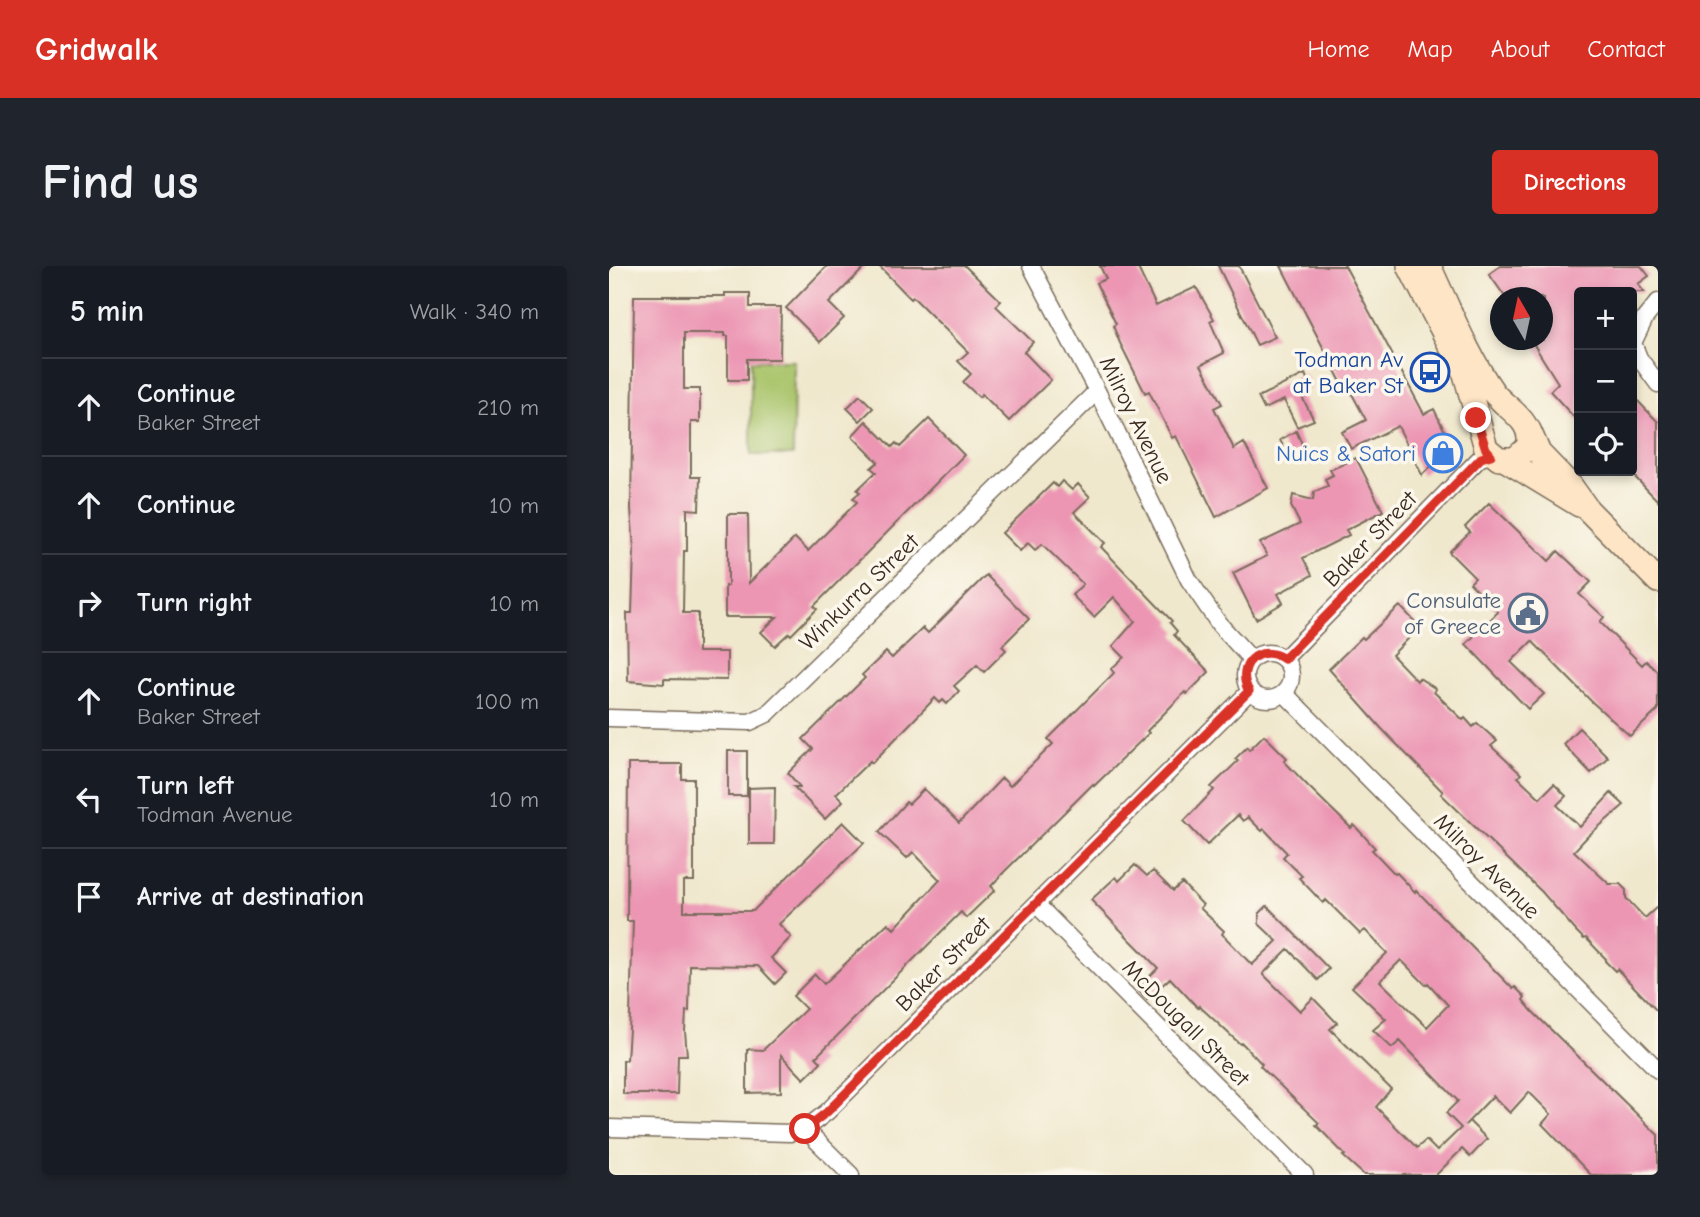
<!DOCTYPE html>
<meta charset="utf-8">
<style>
:root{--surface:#171b24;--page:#20242c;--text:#f1f3f6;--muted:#9ea1a6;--line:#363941;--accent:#d93025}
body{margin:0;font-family:"Comic Neue",sans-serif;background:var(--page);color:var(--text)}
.controls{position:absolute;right:21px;top:21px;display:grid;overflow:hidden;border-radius:7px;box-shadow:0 4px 10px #0003}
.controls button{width:63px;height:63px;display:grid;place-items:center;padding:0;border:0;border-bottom:2px solid var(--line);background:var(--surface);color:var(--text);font:35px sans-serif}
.compass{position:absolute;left:881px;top:21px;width:63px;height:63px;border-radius:50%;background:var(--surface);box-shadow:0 4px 10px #0003;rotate:351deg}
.stop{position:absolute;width:21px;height:21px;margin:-16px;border:5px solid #d93025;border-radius:50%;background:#fff}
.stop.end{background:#d93025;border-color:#fff;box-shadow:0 2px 7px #0008}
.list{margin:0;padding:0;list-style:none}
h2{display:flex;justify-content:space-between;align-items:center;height:91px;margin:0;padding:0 28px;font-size:30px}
h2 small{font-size:23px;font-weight:400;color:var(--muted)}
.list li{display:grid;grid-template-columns:46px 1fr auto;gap:21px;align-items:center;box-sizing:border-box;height:98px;padding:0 28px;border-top:2px solid var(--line)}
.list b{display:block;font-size:26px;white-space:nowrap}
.list p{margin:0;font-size:23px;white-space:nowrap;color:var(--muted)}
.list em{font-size:23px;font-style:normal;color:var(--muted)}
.icon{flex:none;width:38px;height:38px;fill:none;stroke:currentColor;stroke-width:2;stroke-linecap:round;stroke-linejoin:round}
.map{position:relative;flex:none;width:1049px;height:909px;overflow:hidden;border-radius:7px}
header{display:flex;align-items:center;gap:42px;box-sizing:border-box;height:98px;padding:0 35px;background:var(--accent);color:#fff}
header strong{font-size:33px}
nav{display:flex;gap:38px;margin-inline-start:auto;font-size:24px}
.intro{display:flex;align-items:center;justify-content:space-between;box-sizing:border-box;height:168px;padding:0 42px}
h1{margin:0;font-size:49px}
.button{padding:18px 32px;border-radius:7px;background:var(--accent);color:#fff;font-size:24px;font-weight:700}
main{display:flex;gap:42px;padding:0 42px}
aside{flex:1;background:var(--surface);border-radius:7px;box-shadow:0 4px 10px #0003}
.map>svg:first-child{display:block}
.green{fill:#a9c46b;stroke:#727744;stroke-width:2}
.building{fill:#ec96b4;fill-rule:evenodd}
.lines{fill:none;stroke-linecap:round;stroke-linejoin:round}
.street-casing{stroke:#7a6c5b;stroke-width:19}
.secondary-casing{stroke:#7a6c5b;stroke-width:26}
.street{stroke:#fff;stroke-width:16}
.secondary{stroke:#fde5c5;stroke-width:23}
.route{stroke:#d93025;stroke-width:9}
.labels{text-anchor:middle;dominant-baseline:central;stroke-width:7;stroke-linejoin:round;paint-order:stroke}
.transit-label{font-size:23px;fill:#164399;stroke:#fbf7ec;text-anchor:end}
.street-label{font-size:23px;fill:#3b2a1e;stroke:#fbf7ec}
.shop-label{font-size:23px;fill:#366cbe;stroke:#fbf7ec;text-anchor:end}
.service-label{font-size:23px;fill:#4e5e75;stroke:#fbf7ec;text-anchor:end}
</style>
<header>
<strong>Gridwalk</strong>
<nav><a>Home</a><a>Map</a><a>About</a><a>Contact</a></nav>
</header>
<div class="intro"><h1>Find us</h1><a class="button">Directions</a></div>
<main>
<aside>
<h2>5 min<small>Walk · 340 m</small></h2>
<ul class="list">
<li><svg class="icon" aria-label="ahead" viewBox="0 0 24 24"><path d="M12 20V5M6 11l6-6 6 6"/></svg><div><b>Continue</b><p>Baker Street</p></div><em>210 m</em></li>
<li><svg class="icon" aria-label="ahead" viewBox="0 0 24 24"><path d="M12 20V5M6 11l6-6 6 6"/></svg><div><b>Continue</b></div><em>10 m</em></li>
<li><svg class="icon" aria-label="right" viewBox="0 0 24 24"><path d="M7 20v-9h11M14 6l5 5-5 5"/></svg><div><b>Turn right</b></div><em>10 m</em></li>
<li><svg class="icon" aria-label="ahead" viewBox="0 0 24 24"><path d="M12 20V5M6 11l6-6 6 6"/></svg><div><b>Continue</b><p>Baker Street</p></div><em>100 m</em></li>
<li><svg class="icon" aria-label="left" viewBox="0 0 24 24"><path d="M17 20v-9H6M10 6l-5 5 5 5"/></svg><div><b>Turn left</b><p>Todman Avenue</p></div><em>10 m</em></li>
<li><svg class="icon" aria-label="arrive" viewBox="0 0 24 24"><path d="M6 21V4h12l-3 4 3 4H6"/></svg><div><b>Arrive at destination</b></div></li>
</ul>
</aside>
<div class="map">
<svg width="1049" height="909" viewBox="0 0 1049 909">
<rect width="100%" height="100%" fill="#fbf7ec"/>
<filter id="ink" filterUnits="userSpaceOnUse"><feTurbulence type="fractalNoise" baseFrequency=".0143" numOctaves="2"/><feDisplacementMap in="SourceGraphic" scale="14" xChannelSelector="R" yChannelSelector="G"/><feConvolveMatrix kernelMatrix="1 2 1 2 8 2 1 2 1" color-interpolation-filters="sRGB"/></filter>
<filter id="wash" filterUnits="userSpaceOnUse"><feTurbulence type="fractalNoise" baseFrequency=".00686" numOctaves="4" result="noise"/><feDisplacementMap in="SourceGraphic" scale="28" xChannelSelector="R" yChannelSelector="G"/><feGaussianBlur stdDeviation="1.57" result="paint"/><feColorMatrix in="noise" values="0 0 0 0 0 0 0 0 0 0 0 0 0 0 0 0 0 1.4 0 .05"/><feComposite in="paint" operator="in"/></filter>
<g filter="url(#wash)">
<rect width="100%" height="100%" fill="#f0e8cd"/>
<!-- green -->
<path class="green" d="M142,95H185L184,189H142Z"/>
<g id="blocks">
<!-- building -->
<path class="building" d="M218,0H257L220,37L235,52L211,76L177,42Z
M270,0H356L392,35L387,40L424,76L415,86L442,114L400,155L373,128L370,131L354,116L362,108L349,95L359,86L304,31L302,33Z
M491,0H528L547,40L587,21L605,53L601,55L615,87L592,99L613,138L605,142L625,183L635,177L659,222L607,251L567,170L563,172L540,125L536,127L511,77L504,60L507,58L487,17L497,13Z
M609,0H630L666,71L648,79Z
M672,0H736L815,148L825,143L840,174L839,184L813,209L789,160L742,183L733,166L757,154L736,115L732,116Z
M891,0H1032L1040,10L1029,18L1035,26H970V157L941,125L949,117L922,74H934V32H897L880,8Z
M116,27H141V41H172L171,93H138V114H119V70H116V67H75V123H91V156H82V211H91L90,244L78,243V285H75L74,347H89V386H118V414L55,413V418L19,415L18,347H23L25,284L22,243L25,30H116Z
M696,108L702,122L691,127L705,154L688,161L675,134L655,143L649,131Z
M251,129L264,142L251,155L238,142Z
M1023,129L1049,156V235L1023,208Z
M320,153L355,189L205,340L208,343L182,369L180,367L166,380L152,366L168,351H116V320H119V248H139L140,317L186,272L199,285L248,236L244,232L251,226L248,224L267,206L262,202L269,196L243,170L257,155L283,181L287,177L291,181Z
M687,165L695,182L679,190L671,174Z
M747,192L774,245L737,264L740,269L694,292L703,309L669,328L674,337L647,353L624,307L658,290L651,277L691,258L682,240L684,229L704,234L705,226L719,220L716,213L724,209L721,204Z
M453,215L463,224L469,218L481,231L465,246L496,277L492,281L563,355L561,357L568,365L565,369L600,406L578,428L576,426L538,465L540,467L485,520L484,518L396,605L382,620L386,624L357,652L352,646L207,791L212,796L195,813L172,789V826L138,827V783L154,784L197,743L184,730L206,708L215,718L279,657L285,663L331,614L304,586L298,592L270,566L297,536L300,538L315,523L350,557L393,512L401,520L444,478L439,473L505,407L502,403L515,391L504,380L526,355L505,331L485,351L463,329L474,318L433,278L426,284L419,277L411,285L393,267L444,217L448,221Z
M880,237L940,295L949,285L982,316L970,328L995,351L991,356L1033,399L1037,395L1049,406V444L1021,470L983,436L923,375L902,396L935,428L919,443L857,378L889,346L861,317L866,312L840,286L861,266L856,261Z
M377,309L420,353L393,380L397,384L375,406L368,399L345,420L350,425L338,438L334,434L331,437L326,432L263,497L261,495L227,528L234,535L216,553L185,521H191L179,507L204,483L194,473L256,412L253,409L277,386L283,392L314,362L319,367Z
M791,340L811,361L783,389L808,415L810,412L827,423L825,426L854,454L856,452L864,461L868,457L888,475L882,480L912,508L909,511L931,532L945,518L957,530L948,539L971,561L1002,527L1015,539L979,570L965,585L1000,618H1011L1017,624V632L1036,652L1049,640V746L1008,703L1006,705L996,695L997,693L977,672L975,673L967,665L933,626L832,528L834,526L773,463L720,403L753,371L755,373Z
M970,462L999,491L982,507L954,478Z
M655,469L678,492L675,495L699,520L742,562L745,559L766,582L763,584L786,608L788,607L806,626L807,624L904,723L906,721L916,731L914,734L923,745L1049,869V909H982L933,858L942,848L920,826L901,847L884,830L856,859L860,855L878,873L861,891L853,883L827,909H755L734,890L736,889L707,859L710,857L651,800L653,798L633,777L631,778L601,750L590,740L589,742L561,712L538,733L528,723L549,702L482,634L507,611L510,615L526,599L538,610L544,605L564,625L573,617L594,639L591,642L615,665L613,668L643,699L668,675L650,658V648L658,640L720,703L709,714L679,683L654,708L691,745L704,732L728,757L721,763L782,823L767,841L808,882L817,874L828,885L852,862L837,847L849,835L791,775L783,782L764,764L777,753L743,721L778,687L756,664L751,668L717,634L714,637L690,612L693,610L674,591L678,587L655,563L653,565L639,551L634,555L629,549L598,579L575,555L605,524L602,521L629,495L626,493L638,481L640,484ZM792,694L817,719L819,717L839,739L818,761L771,715Z
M119,485H138V530H119Z
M19,498H73V513H85V615H75V645H144L234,556L255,577L170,658L182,671L162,692L177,707L166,718L149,700L81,699L80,745H77L76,765L78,789H69L68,828H14V794H18L21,748L24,655H18Z
M166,521L165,578H140V522Z"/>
</g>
</g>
<g filter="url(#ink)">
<use href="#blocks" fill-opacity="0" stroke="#7a6c5b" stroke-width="2"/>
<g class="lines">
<defs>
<path id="street" d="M422,0L488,125L580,314L610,358L642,393
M1049,36L1036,52L1024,77L1030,92L1049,118
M636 410a23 23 0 1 1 46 0a23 23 0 1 1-46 0Z
M675,393L871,192L882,189
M675,427L1049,804
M0,452L141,456L158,448L488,125
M427,638L696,909
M0,862L181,867L196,863L218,846L641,425
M196,863L242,909"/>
<path id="secondary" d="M800,0L856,108L877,182L890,193H906L919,181C926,155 898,144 884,126C857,87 840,42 820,0
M920,164L930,187L962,220L979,244L1049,315
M898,195L970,239"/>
</defs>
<!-- street casing -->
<use href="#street" class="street-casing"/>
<!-- secondary casing -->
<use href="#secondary" class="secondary-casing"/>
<!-- street -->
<use href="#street" class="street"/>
<!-- secondary -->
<use href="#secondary" class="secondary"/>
</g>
</g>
<g class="lines" filter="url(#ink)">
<!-- route -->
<path class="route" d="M196,863L218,846L640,425C625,400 651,376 675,393L872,192L882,189L877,183L867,152"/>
</g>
<!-- icons -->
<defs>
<symbol id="bus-ring" viewBox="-11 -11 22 22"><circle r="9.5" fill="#fbf7ec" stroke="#1a4fb4" stroke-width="1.5"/><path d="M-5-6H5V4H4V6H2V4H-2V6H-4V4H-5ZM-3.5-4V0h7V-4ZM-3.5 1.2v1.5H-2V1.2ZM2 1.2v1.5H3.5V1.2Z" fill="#1a4fb4"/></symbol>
<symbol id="shop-ring" viewBox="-11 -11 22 22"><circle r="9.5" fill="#fbf7ec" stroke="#3f7fe0" stroke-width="1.5"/><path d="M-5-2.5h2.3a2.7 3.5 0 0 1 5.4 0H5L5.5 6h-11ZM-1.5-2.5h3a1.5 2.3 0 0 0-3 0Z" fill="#3f7fe0"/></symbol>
<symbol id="civic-ring" viewBox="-11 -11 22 22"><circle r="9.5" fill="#fbf7ec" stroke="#5c6f8a" stroke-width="1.5"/><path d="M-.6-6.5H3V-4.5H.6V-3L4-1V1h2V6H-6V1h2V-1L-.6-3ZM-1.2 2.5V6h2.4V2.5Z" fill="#5c6f8a"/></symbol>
</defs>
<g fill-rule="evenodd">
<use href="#bus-ring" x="799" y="84" width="44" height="44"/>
<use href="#shop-ring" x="812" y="165" width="44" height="44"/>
<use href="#civic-ring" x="897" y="325" width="44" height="44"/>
</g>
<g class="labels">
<!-- transit labels -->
<g class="transit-label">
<text x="794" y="93">Todman Av<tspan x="794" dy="26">at Baker St</tspan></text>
</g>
<!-- street labels -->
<g class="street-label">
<text transform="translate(527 154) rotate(64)">Milroy Avenue</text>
<text transform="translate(761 273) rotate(-46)">Baker Street</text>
<text transform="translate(250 326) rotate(-44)">Winkurra Street</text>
<text transform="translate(878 600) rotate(45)">Milroy Avenue</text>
<text transform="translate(334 698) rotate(-45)">Baker Street</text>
<text transform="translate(577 757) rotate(45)">McDougall Street</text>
</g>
<!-- shop labels -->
<g class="shop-label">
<text x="807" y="187">Nuics &amp; Satori</text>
</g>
<!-- service labels -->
<g class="service-label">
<text x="892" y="334">Consulate<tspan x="892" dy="26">of Greece</tspan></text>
</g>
</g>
</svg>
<div class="controls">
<button>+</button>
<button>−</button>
<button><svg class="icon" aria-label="locate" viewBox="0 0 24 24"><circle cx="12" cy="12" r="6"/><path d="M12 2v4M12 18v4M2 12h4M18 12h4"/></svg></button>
</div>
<svg class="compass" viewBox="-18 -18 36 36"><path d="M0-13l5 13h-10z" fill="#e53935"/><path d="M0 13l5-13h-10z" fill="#9ea1a6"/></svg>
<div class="stop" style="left:196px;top:863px"></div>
<div class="stop end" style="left:867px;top:152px"></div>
</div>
</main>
